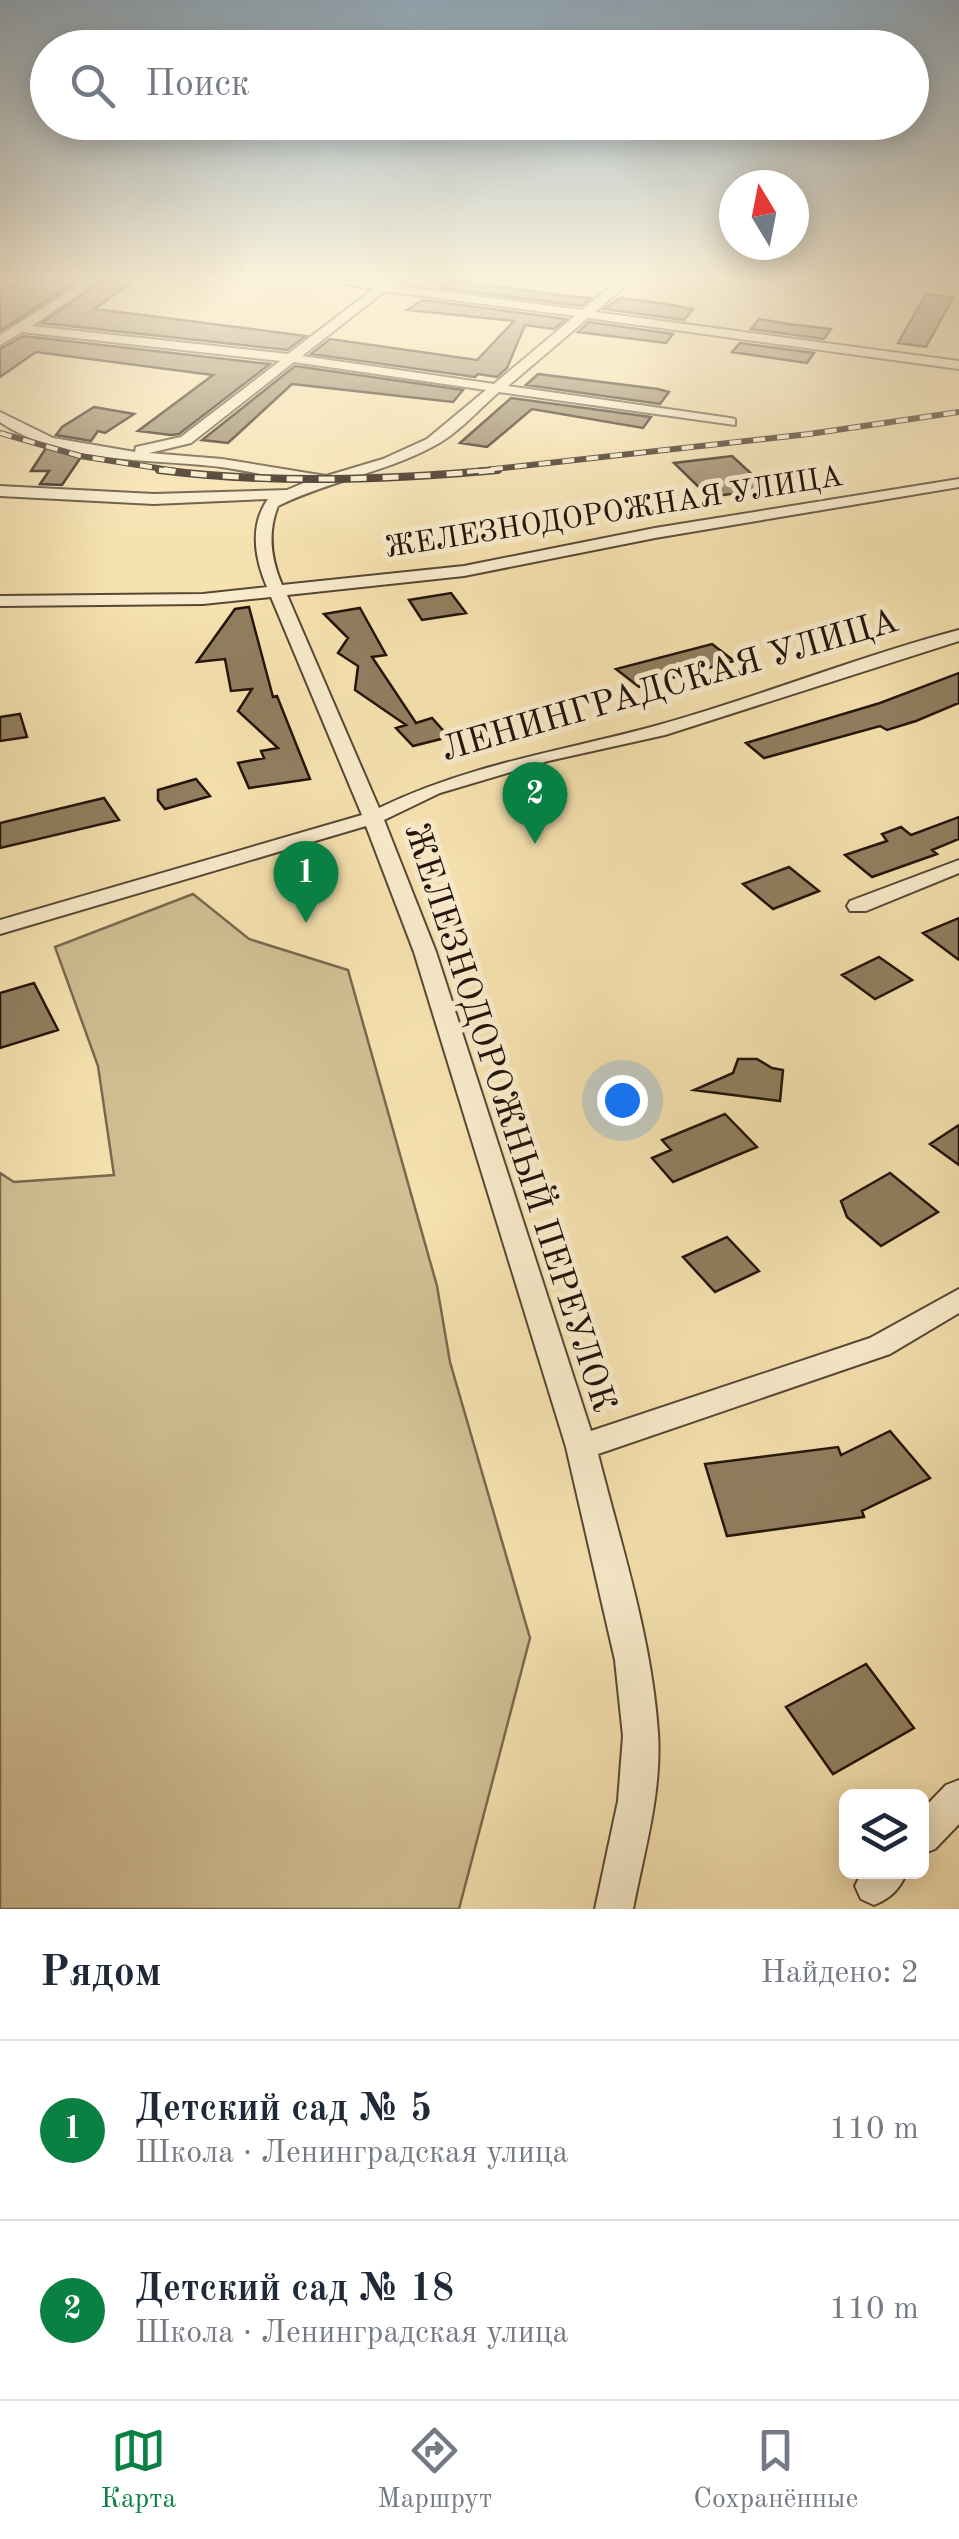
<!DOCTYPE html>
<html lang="ru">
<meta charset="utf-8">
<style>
:root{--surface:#fff;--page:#f6f6f7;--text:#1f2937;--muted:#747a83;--line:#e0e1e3;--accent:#0b8043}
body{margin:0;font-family:"Old Standard TT",serif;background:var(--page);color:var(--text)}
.controls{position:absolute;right:30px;bottom:30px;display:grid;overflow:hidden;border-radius:15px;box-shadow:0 5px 25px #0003}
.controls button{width:90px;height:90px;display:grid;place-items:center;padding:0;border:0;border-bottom:2px solid var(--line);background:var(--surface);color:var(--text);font:50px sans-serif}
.compass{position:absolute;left:719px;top:170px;width:90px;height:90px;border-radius:50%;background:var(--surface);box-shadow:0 5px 25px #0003;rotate:350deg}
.you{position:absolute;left:622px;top:1100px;width:35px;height:35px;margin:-25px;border:8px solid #fff;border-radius:50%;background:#1a73e8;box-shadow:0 0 0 15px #1a73e833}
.badge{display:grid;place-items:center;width:65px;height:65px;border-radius:50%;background:var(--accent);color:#fff;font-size:32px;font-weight:700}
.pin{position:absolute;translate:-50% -82px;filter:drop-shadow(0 2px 5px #0008)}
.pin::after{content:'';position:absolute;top:52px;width:35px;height:30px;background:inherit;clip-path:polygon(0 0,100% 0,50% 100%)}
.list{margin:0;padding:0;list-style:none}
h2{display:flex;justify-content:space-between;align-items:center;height:130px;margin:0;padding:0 40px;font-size:42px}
h2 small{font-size:32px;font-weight:400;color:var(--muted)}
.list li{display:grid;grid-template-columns:65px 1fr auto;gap:30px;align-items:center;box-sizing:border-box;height:180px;padding:0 40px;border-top:2px solid var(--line)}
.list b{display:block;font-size:38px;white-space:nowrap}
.list p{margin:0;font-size:32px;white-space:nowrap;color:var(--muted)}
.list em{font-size:32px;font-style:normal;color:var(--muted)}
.icon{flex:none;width:55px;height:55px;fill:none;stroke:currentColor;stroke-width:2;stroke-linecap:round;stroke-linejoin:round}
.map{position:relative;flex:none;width:959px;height:1909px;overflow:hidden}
.search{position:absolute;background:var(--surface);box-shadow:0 5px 25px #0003;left:30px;right:30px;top:30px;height:110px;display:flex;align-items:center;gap:25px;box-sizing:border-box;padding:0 35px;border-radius:55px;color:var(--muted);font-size:38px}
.sheet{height:490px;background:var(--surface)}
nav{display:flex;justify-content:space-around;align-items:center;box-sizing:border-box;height:140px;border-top:2px solid var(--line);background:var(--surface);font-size:28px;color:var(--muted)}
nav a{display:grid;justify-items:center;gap:5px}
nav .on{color:var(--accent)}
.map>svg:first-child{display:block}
.green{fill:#d2bf94;stroke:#7a694f;stroke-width:2.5}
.building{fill:#917f60;stroke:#23130a;stroke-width:2.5}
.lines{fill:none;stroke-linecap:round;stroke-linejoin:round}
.minor-casing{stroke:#584734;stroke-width:4}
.minor{fill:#f9eccc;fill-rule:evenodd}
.rail-far1-casing{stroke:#23130a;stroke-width:6}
.rail-casing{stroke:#23130a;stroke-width:8}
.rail-far1{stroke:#f9eccc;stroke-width:4;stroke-dasharray:12;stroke-linecap:butt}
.rail{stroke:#f9eccc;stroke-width:5;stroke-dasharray:16;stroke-linecap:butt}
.labels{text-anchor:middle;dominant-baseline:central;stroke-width:10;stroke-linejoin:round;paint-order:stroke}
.far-street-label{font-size:30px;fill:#23130a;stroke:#f9eccc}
.street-label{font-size:35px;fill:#23130a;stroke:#f9eccc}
</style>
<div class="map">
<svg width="959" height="1909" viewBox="0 0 959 1909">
<rect width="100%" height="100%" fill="#f6e2b0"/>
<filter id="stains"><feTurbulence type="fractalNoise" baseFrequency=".002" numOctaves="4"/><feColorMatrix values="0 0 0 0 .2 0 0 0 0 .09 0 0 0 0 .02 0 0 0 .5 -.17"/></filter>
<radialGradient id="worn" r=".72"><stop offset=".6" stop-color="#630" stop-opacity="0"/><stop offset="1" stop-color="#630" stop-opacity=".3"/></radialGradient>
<!-- green -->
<path class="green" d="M193,894L249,939L348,970L437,1286L450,1362L530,1638L459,1909H0V1173L14,1182L114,1175L98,1066L55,947Z"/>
<!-- building -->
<path class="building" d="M22,279H81L0,331V291Z
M104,279H135L95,309L306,336L287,350L42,323Z
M453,280L567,296L591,298L581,306L442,288Z
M926,294L953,298L926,347L898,343Z
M620,298L660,303L693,309L684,320L604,309Z
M423,300L566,319L554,329L525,325L507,368L497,377L478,374L475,377L311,354L330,339L477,360L514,321L407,310Z
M759,319L789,324L831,329L824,339L751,329Z
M589,322L673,334L666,343L578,332Z
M23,336L270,364L179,434L171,435L138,431L213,375L36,352L0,377V349Z
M740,343L814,353L807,363L732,352Z
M295,366L463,390L453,402L292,384L228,443L202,440Z
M538,374L658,389L669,392L660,404L526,385Z
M511,398L651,417L643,428L532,409L487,447L460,443Z
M94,407L134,414L105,433L98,431L91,441L56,435L62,427Z
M46,448L81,457L62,485L40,484L49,471H31Z
M732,456L768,489L709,497L674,463Z
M451,593L466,613L422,620L409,600Z
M249,607L273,697L277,696L310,779L249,788L238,763L264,758L261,751L278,748L238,711L252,689L231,691L225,659L197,662L235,609Z
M360,608L386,655L372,657L416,723L432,718L449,737L413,746L396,728L406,725L355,690L358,666L338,653L348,638L324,614Z
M712,644L734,661L639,687L616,669Z
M959,673V703L916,721L887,730L880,726L764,758L746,743L880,703Z
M20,714L27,737L0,741V717Z
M196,779L210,796L165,809L158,800V790Z
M104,798L119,820L0,848V823Z
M959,817V839L932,850L937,854L872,877L845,855L887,841L882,834L901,827L911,835Z
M789,867L819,891L773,909L743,884Z
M959,918V960L923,933Z
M879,957L912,980L875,999L842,975Z
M34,983L58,1030L0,1048V993Z
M738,1059H757L772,1068L783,1070L780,1101L694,1090L733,1073Z
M725,1114L757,1147L673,1182L652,1158L671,1150L662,1140Z
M959,1125V1165L930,1144Z
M890,1173L938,1212L881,1246L847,1217L841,1201Z
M727,1237L759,1271L715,1292L683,1257Z
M890,1431L930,1478L862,1511L864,1517L727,1536L705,1464L838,1447L841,1455Z
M866,1664L914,1728L833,1774L786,1707Z"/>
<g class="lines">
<defs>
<path id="minor" d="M88,279H101L32,326L288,354L373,289L320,279L381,283L390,279L395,282L393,285L582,310L620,279H633L595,312L959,361V369L588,318L508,386L730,418L735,419V425L499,392C478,410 457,435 432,447C383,473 328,481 278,506C267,533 271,559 282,585L464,566L655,528L959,479V487L655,538L464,576L287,595L379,808C470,764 559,752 655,726C757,698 856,657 959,630V641L665,735L548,761L440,793L384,820L436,952L591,1431L870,1338L959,1289V1313L890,1354L598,1454C621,1545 652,1639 658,1733C662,1792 644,1852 633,1909H595L618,1801L623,1736L615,1660L566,1447L414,952L366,826L0,934V920L362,815L271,597L203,604L0,606V596L203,594L267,587C255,559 249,526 268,499L154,504L0,496V486L154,494L287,490L306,482C277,478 249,471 221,467C147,458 65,465 0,422V412L53,438L135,452L136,447L181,437L280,361L22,332L0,345V335ZM385,291L575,316L494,384L302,356ZM294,362L486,390L427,439L383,459L326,476L222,459L149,453L191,443Z
M913,279H959V287Z
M959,860V873L866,911H850L847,906L850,901Z
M959,1780V1824L935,1849L922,1854V1810L946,1785Z
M907,1872C900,1889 891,1898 874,1905L861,1899L855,1886L862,1872Z"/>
</defs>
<!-- minor casing -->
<use href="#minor" class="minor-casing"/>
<!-- minor -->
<use href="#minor" class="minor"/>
<defs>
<path id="rail-far1" d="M0,433L80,456L183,472
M467,472L809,434L959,412"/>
<path id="rail" d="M159,470C271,484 385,480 498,470"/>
</defs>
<!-- rail-far1 casing -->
<use href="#rail-far1" class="rail-far1-casing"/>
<!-- rail casing -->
<use href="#rail" class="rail-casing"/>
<!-- rail-far1 -->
<use href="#rail-far1" class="rail-far1"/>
<!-- rail -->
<use href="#rail" class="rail"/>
</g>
<!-- sky -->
<linearGradient id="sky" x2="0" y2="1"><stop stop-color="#91aabb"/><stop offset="0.51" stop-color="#fbf2db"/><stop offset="1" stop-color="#fbf2db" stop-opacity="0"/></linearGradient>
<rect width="959" height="546" fill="url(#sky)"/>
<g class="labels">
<!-- far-street labels -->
<g class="far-street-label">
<text transform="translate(614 513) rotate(-9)">ЖЕЛЕЗНОДОРОЖНАЯ УЛИЦА</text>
</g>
<!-- street labels -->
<g class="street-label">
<text transform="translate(670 686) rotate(-16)">ЛЕНИНГРАДСКАЯ УЛИЦА</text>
<text transform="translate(509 1118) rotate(72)">ЖЕЛЕЗНОДОРОЖНЫЙ ПЕРЕУЛОК</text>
</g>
</g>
<rect width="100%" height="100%" filter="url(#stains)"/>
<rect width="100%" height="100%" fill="url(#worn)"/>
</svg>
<div class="controls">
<button><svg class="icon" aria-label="layers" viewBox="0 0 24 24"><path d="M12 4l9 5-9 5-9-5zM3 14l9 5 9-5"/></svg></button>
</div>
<svg class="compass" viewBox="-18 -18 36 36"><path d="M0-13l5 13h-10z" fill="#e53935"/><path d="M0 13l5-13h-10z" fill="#747a83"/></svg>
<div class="you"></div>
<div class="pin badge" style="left:306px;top:923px">1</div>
<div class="pin badge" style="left:535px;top:844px">2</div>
<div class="search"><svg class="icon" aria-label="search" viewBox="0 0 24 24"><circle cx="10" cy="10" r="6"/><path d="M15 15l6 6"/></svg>Поиск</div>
</div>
<section class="sheet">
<h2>Рядом<small>Найдено: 2</small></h2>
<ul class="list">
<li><span class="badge">1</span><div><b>Детский сад № 5</b><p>Школа · Ленинградская улица</p></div><em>110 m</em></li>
<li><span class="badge">2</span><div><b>Детский сад № 18</b><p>Школа · Ленинградская улица</p></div><em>110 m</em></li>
</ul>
</section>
<nav>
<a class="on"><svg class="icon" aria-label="map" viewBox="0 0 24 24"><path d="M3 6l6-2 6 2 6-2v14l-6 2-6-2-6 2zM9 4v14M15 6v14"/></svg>Карта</a>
<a><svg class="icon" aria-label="directions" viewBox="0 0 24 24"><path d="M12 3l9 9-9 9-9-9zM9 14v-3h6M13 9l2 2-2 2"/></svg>Маршрут</a>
<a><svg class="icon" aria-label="saved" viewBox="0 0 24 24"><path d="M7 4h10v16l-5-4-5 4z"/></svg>Сохранённые</a>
</nav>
